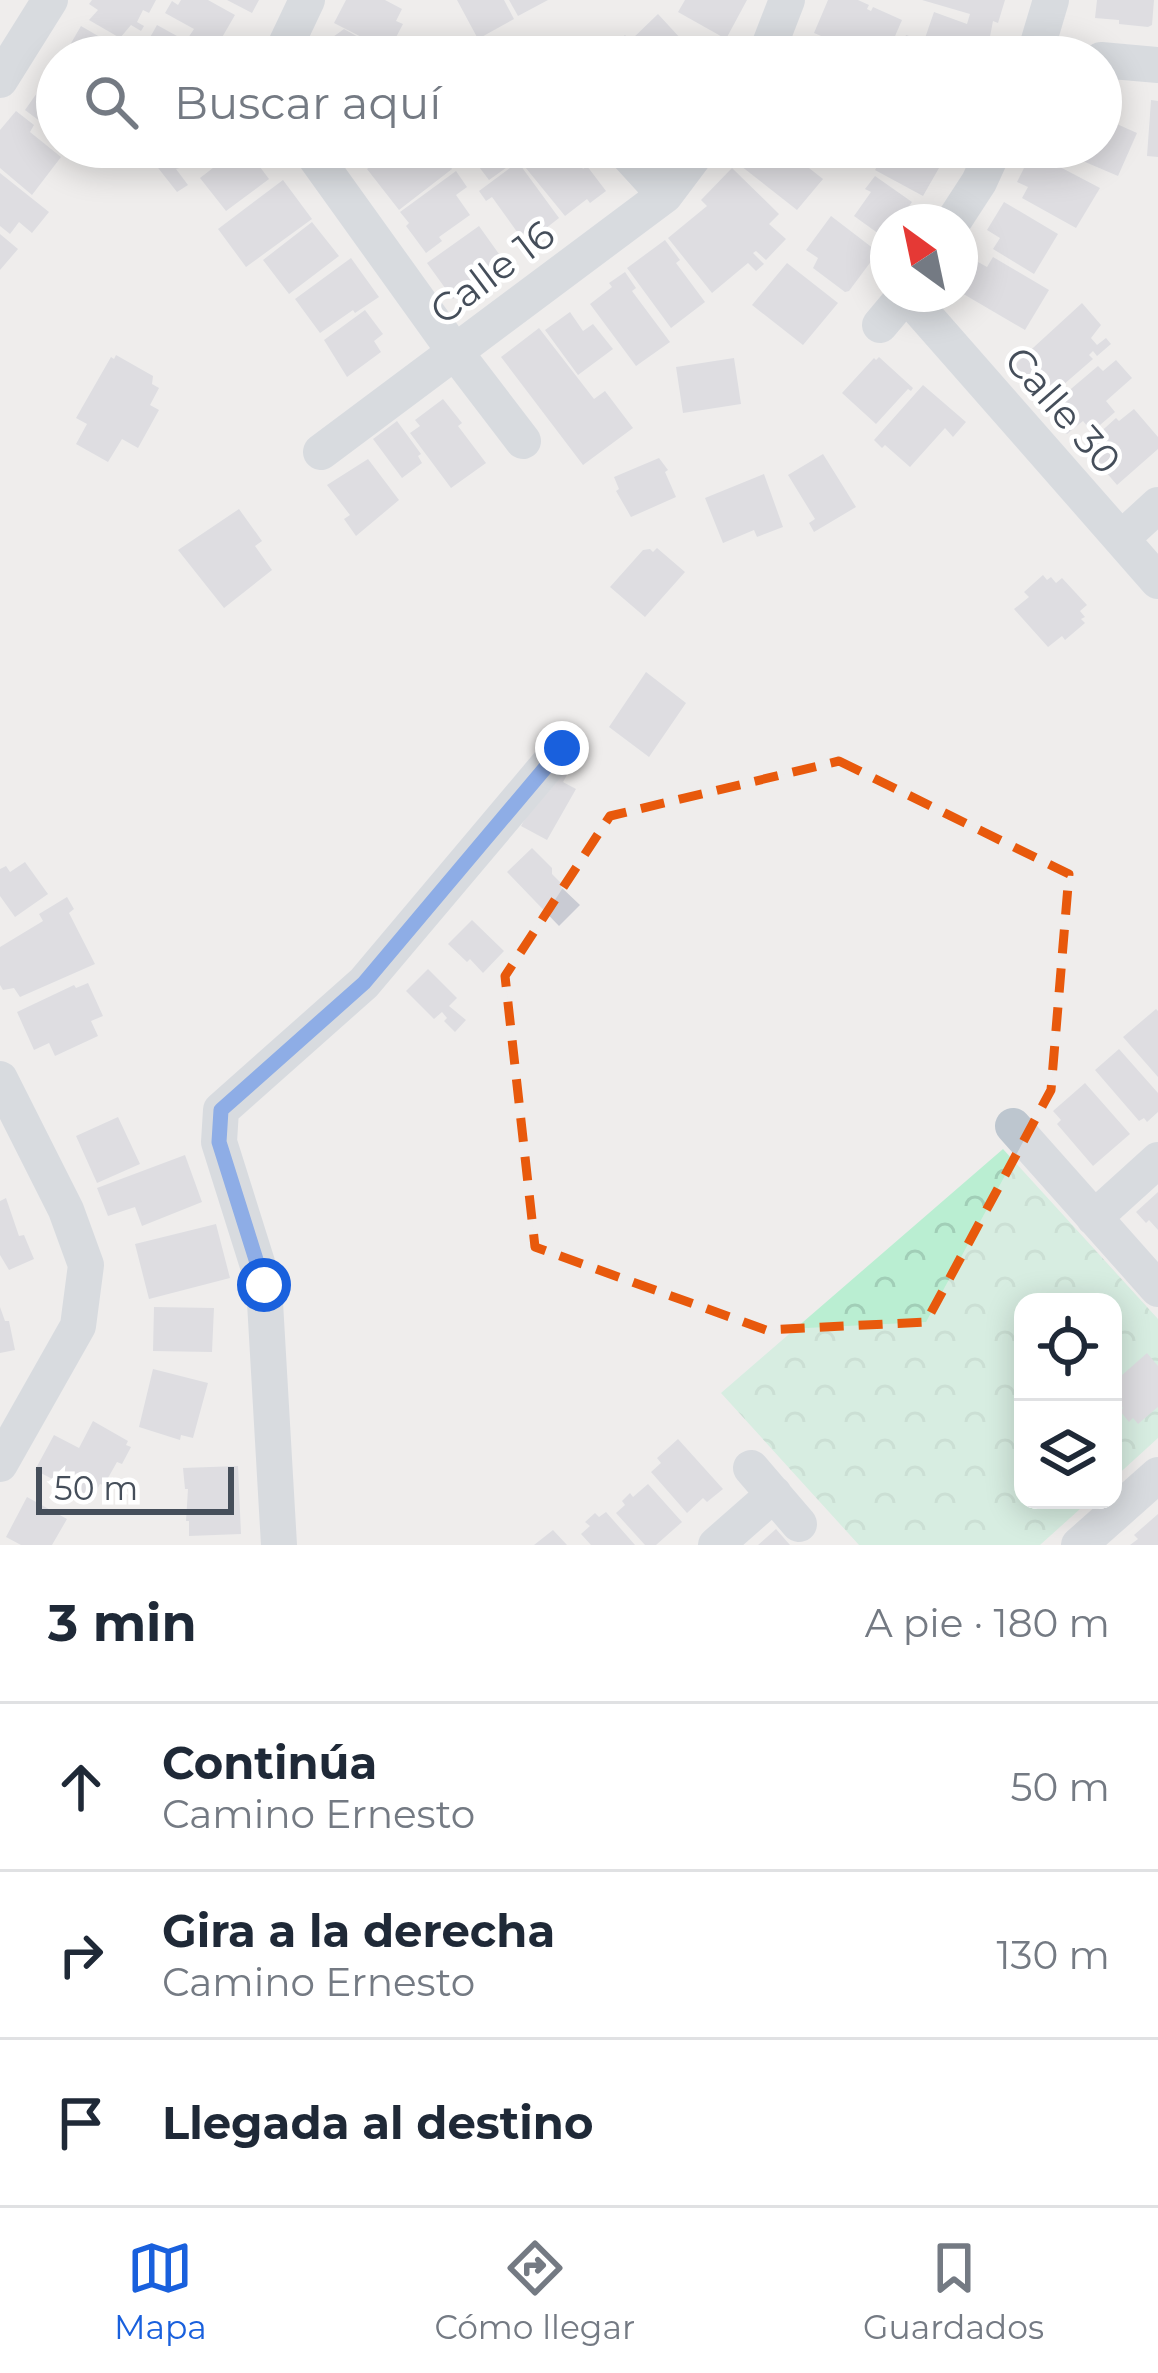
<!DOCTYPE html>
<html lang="es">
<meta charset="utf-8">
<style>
:root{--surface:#fff;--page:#f6f6f7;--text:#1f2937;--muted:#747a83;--line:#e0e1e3;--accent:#1960dd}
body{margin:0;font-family:Montserrat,sans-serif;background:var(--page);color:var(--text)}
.controls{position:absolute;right:36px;bottom:36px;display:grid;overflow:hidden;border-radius:24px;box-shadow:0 6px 30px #0003}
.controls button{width:108px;height:108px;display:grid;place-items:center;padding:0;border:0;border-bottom:3px solid var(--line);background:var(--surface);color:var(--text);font:60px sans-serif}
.compass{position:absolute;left:870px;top:204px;width:108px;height:108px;border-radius:50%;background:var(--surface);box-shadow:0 6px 30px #0003;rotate:327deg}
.scale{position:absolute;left:36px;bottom:30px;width:198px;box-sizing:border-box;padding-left:12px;border:6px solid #454e5a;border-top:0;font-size:33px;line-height:42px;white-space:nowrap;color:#454e5a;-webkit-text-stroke:9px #fff;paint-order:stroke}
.stop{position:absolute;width:36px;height:36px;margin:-27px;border:9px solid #1960dd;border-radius:50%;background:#fff}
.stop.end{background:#1960dd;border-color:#fff;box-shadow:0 3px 12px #0008}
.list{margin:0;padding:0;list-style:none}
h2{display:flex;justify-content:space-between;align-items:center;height:156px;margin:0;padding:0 48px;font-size:51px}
h2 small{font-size:39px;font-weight:400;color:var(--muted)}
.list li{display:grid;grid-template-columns:78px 1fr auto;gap:36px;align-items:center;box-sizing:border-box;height:168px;padding:0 48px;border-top:3px solid var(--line)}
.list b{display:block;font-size:45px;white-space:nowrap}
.list p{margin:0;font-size:39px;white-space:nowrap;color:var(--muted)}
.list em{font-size:39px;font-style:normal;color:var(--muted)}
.icon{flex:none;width:66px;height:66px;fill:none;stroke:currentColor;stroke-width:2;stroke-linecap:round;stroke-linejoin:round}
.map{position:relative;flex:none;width:1158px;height:1545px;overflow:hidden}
.search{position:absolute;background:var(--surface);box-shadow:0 6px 30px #0003;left:36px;right:36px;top:36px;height:132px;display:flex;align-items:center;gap:30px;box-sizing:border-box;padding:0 42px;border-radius:66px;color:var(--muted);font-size:45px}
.sheet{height:660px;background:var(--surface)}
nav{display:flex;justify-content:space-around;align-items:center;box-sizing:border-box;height:168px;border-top:3px solid var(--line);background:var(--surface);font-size:33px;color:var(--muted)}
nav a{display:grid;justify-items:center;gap:6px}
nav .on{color:var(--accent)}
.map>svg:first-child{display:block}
.park{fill:url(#park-crowns)}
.building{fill:#c9cbd3}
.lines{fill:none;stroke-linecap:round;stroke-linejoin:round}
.minor{stroke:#bdc6cf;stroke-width:36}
.route{stroke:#1960dd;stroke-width:15}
.marked{fill:none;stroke:#e8590c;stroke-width:9;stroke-dasharray:24 15;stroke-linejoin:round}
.labels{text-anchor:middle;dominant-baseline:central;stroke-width:9;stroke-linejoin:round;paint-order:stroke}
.street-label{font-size:39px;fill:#454e5a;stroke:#fff}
</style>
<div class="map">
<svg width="1158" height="1545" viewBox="0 0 1158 1545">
<defs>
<pattern id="park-crowns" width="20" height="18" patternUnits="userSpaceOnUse" patternTransform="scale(3)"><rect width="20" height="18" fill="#baeed2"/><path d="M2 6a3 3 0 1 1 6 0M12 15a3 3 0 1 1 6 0" fill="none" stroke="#a1ceb7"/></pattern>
</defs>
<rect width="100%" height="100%" fill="#efedec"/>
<!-- park -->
<path class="park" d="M1003,1149L1158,1319V1438L1113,1479V1302H1023V1500H1090L1040,1545H859L721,1393Z"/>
<!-- building -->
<path class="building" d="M92,0H156L149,13L143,10L137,22L144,26L141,31L131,25L120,38L89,20L98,10L89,4Z
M181,0H208L235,15L213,53L188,38L194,29L165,13L172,1L178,5Z
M227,0H259L252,13Z
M346,0H385L402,9L396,21L403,24L394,41L388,38L383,48L334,23Z
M457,0H504L514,19L478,39Z
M509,0H548L518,16Z
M685,0H747L726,39L678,12Z
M828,0H858L869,5L867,9L871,11L873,7L902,20L886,57H872L814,33Z
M922,0H1005L998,23L993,21L986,57H915L900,51L906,35L924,41L934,12L967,24L970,14Z
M1097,0H1154L1152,25L1148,27L1119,24V20L1095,18Z
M658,14L681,39L663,57H611L607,52L625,35L630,41Z
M157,25L186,41L210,57H139Z
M81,26L117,47L111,57H63Z
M344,29L360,38L380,57H305Z
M824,39L847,49L842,57H814Z
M428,48L460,55L459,57H426Z
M49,76L57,81V134L25,110Z
M1151,100L1158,101V157L1147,156Z
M16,111L34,125L30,132L61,157L32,195L0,168V130Z
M1101,117L1137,133L1118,176L1050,147H1101Z
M147,147H222L225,155L176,169L188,185L177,192L155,164Z
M240,147H245L269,179L226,211L200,178Z
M396,147H436L452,169L399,210L367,169Z
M464,147H535L489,180Z
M540,147H586L589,151L577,160L583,169L587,166L606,191L590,203L587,199L565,216L521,162Z
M756,147H790L812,165L809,168L823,179L797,210L741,166Z
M803,147H830L844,156L836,166Z
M888,147H951L923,196L875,170Z
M1039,156L1100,188L1076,228L1022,198L1028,187L1017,182L1026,164L1033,168Z
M518,162L559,218L536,236L530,228L520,236L492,197L486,201L479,191Z
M732,168L779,214L769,224L786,239L766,260L756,251L753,253L764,264L756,271L748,263L712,293L668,238L707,206L701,200Z
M456,171L467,187L456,195L470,215L439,237L442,241L426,253L406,226L409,223L400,212Z
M0,173L49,212L32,233L19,222L10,234L0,226Z
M875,176L912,202L898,222H888L886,239L854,216L871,192L865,189Z
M283,180L312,219L246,267L218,229Z
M1004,202L1058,234L1034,274L993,249L1000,238L987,230Z
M831,216L878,252L849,291L845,292L813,268L818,258L806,250Z
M312,222L339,256L289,294L263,260Z
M479,226L504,261L453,299L427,263Z
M0,234L18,249L0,270Z
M665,240L680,260L676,263L705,302L671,328L627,268Z
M969,257L987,267L993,257L1049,290L1025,330L960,292V272Z
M351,258L379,297L355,313L353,310L320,333L295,299Z
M787,263L838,303L803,345L752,305Z
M625,272L636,288L632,291L670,342L636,366L590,304L612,287L609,283Z
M1082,303L1101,325L1091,338L1097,345L1106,338L1111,344L1097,356L1093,351L1089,355L1093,359L1055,392L1045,381L1035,390L1023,377L1020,380L1010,369Z
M365,310L383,334L374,341L381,352L347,377L324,340Z
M570,312L583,331L593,324L613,349L578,375L545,330Z
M539,328L594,399L605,391L633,428L583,465L501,357Z
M116,355L153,376L152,384L159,388L150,405L159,410L138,448L122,439L108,462L76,444L87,424L76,418L111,357L114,359Z
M879,357L913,388L911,391L908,389L876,424L842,393L874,358L876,360Z
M734,358L741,404L683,413L676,367Z
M1116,360L1132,378L1106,401L1115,412L1092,432L1083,421L1067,434L1046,410L1098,366L1103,371Z
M923,385L966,422L953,437L945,428L910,467L885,445L882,448L874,440Z
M443,399L462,423L458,426L486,463L451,488L410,433L420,426L415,420Z
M1134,409L1158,437V449L1117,485L1087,450L1099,439L1096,436L1116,418L1119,421Z
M397,421L421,454L418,456L422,463L402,478L373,439Z
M823,454L856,507L814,532L809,523L815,519L788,475Z
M659,458L668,470L665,472L676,497L631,517L616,491L619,489L614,477Z
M368,459L399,500L356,536L344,519L350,515L327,485Z
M764,474L783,527L757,537L754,530L723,543L705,498Z
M239,509L262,541L255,546L272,570L224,608L178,550Z
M657,548L685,572L645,617L610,587L643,550L650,549L653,552Z
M1043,575L1047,580L1051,577L1056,583L1062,578L1087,605L1080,611L1085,617L1081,619L1085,623L1065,640L1062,636L1048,647L1014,609L1029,597L1024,592Z
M646,672L686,703L649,757L609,727Z
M554,768L567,775L563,782L576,789L547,840L521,826Z
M532,848L552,868V874L563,885L561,887L580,905L559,926L507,872Z
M25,862L48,894L15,917L0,896V869L6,866L10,872Z
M67,897L74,909L69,913L95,964L20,997L14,988L3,990L0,985V947L43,921L39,914Z
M472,920L504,951L483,973L470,959L467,962L448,944Z
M428,969L457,998L449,1006L466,1020L455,1032L444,1021L447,1018L442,1012L434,1019L406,991Z
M88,983L103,1016L91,1021L98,1036L55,1056L49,1043L34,1050L17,1012L74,985L76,988Z
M1156,1009L1158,1011V1077L1123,1037Z
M1119,1049L1158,1093V1112L1147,1122L1144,1118L1139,1121L1095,1070Z
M1085,1083L1130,1134L1093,1166L1057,1124L1061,1120L1053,1111Z
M118,1117L140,1164L97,1183L76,1136Z
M185,1155L202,1202L142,1226L135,1207L108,1216L97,1188Z
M1158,1192V1230L1149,1220L1146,1223L1136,1212Z
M6,1198L19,1236L24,1235L34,1259L9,1270L0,1255V1201Z
M216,1224L230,1278L149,1299L135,1244Z
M0,1307L5,1321H9L15,1350L0,1353Z
M154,1307L214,1308L212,1352L153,1351Z
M1147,1353L1158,1366V1407L1138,1424L1133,1418L1129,1422L1120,1411L1123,1408L1113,1396V1383Z
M153,1369L208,1383L193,1438L181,1435L180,1440L139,1427Z
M93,1421L128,1441L126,1445L131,1447L122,1464L117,1462L104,1485L100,1484L89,1504L59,1489L62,1484L35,1470L54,1435L79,1448Z
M678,1439L723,1489L707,1502L703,1498L687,1513L651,1472L661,1463L657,1458Z
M238,1466L241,1534L189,1536V1521H186L188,1489H185L183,1468Z
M648,1484L682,1522L656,1545H645L616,1513L625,1505L622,1501L630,1493L633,1497Z
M27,1497L67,1519L52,1545H21L6,1537Z
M606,1512L635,1545H591L581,1534L590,1526L585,1522L595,1513L599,1517Z
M1158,1514V1545H1130L1138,1539L1134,1535Z
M776,1529L790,1545H758Z
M553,1530L567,1545H534Z"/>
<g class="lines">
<!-- minor -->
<path class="minor" d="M280,57L307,0
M765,57L787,0
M1034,57L1051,0
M1101,60L1158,65
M0,80L50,0
M308,147L455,352L523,441
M621,147L665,195
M953,222L979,182L995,147
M906,294L1158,581
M880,325L906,294
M321,452L665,195L701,147
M1121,539L1158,505
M0,1079L66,1210L86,1265L78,1326L0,1464
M1013,1126L1158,1289
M1094,1218L1158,1160
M751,1468L799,1524
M279,1545L264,1285L219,1142L221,1110L364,983L562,748
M716,1545L774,1494
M1079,1545L1158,1475"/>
</g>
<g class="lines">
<!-- route -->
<path class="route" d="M264,1285L219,1142L221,1110L364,983L562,748"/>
</g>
<!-- marked area -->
<path d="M0 0H1158V1545H0ZM839,761L1069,874L1051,1090L926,1322L766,1330L535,1247L505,976L610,816Z" fill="#efedec" fill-opacity=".55" fill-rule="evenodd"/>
<path class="marked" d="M839,761L1069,874L1051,1090L926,1322L766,1330L535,1247L505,976L610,816Z"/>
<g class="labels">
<!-- street labels -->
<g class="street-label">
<text transform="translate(492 272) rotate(-37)">Calle 16</text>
<text transform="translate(1063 410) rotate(49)">Calle 30</text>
</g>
</g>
</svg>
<div class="controls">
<button><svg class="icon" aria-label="locate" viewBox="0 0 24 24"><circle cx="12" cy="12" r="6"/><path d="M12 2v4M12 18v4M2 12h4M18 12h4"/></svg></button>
<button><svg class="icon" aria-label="layers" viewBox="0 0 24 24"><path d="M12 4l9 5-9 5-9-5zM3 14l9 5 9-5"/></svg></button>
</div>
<svg class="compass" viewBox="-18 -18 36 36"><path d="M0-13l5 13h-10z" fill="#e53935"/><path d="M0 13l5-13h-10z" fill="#747a83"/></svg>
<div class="scale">50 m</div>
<div class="stop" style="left:264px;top:1285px"></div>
<div class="stop end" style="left:562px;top:748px"></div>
<div class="search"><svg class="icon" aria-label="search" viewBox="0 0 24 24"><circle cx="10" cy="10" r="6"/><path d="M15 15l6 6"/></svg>Buscar aquí</div>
</div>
<section class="sheet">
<h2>3 min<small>A pie · 180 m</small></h2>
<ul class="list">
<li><svg class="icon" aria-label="ahead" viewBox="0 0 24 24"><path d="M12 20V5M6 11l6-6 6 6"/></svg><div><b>Continúa</b><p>Camino Ernesto</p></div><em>50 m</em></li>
<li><svg class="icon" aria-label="right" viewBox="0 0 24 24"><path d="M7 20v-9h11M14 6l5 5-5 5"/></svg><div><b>Gira a la derecha</b><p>Camino Ernesto</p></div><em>130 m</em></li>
<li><svg class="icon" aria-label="arrive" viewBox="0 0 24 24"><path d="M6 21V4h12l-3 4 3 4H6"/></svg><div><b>Llegada al destino</b></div></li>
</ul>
</section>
<nav>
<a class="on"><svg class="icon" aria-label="map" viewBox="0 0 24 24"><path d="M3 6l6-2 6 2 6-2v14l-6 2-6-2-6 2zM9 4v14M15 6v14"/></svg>Mapa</a>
<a><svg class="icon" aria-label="directions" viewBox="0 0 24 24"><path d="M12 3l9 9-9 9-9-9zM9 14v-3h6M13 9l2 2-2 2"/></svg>Cómo llegar</a>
<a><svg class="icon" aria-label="saved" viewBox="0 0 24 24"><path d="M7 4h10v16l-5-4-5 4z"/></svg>Guardados</a>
</nav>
